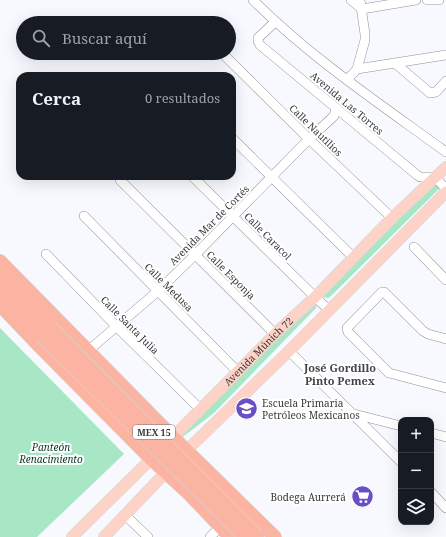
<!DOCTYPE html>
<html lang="es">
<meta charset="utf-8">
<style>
:root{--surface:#171b24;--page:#20242c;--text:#f1f3f6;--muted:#9ea1a6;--line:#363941}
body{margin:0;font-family:"Noto Serif",serif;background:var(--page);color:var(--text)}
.controls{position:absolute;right:12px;bottom:12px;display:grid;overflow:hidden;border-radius:8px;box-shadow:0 4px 16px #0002}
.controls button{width:36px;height:36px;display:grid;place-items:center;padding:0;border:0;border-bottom:1px solid var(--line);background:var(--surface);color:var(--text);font:20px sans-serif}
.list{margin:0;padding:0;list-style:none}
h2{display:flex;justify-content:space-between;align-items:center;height:52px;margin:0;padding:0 16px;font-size:17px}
h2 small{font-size:13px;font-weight:400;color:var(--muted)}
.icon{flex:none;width:22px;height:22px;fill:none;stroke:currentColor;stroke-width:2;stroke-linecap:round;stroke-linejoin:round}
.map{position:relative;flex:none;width:446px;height:537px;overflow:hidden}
.search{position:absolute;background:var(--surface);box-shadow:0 4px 16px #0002;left:16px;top:16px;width:220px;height:44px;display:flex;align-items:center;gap:10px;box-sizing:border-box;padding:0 14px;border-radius:22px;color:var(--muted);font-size:15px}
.panel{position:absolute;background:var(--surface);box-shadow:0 4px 16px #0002;left:16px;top:72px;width:220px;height:108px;border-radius:12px}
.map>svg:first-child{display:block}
.green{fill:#a7e7c5}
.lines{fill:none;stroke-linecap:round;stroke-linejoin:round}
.minor-casing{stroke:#8f9196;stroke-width:10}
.major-casing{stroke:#d7d7d8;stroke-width:12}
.highway-casing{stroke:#d7d7d8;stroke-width:14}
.minor{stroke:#fff;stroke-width:9}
.major{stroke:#fdd2c7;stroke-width:11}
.highway{stroke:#fbb4a1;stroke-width:13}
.highway-bridge-casing{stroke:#d7d7d8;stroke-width:14;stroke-linecap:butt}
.highway-bridge{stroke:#fbb4a1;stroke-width:13}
.labels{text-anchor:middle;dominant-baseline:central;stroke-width:4;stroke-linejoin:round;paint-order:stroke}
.shield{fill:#fff;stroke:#747476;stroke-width:1}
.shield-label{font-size:9px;font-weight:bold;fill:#38393b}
.street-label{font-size:10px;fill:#38393b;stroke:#fff}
.poi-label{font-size:10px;fill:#38393b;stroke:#fff;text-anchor:start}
.park-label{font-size:10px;font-style:italic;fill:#083422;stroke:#fff}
.neighbourhood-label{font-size:11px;font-weight:bold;fill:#424448;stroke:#fff}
</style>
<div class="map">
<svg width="446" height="537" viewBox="0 0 446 537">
<rect width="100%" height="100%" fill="#f7f9fe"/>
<!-- green -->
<path class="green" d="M434,181L440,188L331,296L328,298L321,296Z
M313,301L316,305V308L214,413L180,439H177Z
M0,328L124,454L37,537H0Z"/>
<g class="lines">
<defs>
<path id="minor" d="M253,0C311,58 380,104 446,152
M351,0L362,9L416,0
M427,0H439
M275,22L258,38V41L260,45L417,175L420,177H435L446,189
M225,56L309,139L392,218
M396,64L430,93L436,92L446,81
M357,69L446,55
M347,80L357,69L365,40V34L360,0
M232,138L354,258
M192,176L315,297L329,310
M120,180L275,334
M84,216L238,372
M414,247L446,280
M46,254L116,326L200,409
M446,339L428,334L423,331L384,292H382L347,328L348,332L389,373L446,388
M89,350L158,291L195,255L309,139L334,116L336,108
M289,351L401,462
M354,414L401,426
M431,433L446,437
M431,492L446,508
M125,515L148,537
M210,537L220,527"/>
<g id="major">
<path id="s1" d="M173,437L275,334L315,297L392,218L446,167"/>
<path d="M187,450L289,351L446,192"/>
<path d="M72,537L151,459"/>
<path d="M104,537L166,472"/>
</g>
<path id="highway" d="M0,261L173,437L275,537
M0,275L50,327
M0,292L42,336
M0,305L40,347L151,459L188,493L230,537"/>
</defs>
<!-- minor casing -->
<use href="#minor" class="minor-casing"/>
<!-- major casing -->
<use href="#major" class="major-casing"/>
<!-- highway casing -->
<use href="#highway" class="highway-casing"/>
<!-- minor -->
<use href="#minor" class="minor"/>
<!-- major -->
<use href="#major" class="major"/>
<!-- highway -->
<use href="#highway" class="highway"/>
<defs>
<path id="highway-bridge" d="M50,327L258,537
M42,336L245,537"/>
</defs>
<!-- highway-bridge casing -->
<use href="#highway-bridge" class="highway-bridge-casing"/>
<!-- highway-bridge -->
<use href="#highway-bridge" class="highway-bridge"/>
</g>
<!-- icons -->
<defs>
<symbol id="school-disc" viewBox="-11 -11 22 22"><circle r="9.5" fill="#694ec7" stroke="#fff"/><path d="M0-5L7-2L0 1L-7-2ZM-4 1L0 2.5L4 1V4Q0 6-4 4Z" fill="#fff"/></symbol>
<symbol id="supermarket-disc" viewBox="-11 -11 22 22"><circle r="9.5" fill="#694ec7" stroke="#fff"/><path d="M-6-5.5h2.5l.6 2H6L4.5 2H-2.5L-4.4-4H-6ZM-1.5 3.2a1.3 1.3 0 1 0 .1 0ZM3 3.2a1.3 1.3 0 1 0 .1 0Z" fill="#fff"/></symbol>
</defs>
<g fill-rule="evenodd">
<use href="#school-disc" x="234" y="396" width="25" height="25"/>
<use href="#supermarket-disc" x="350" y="484" width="25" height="25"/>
</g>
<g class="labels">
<!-- shield labels -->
<rect class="shield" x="133" y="425" width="42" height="14" rx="3"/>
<g class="shield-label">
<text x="154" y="432">MEX 15</text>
</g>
<!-- street labels -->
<g class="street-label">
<text transform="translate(347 103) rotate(40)">Avenida Las Torres</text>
<text transform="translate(316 130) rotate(44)">Calle Nautilios</text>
<text transform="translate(209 225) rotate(-45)">Avenida Mar de Cortés</text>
<text transform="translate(268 236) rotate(45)">Calle Caracol</text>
<text transform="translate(231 275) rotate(45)">Calle Esponja</text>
<text transform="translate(169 287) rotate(45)">Calle Medusa</text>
<text transform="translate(130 325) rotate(45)">Calle Santa Julia</text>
<text stroke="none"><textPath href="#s1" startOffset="121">Avenida Múnich 72</textPath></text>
</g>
<!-- poi labels -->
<g class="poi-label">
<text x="262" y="403">Escuela Primaria<tspan x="262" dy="12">Petróleos Mexicanos</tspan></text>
<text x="346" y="497" text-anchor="end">Bodega Aurrerá</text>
</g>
<!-- park labels -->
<g class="park-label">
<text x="51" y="447">Panteón<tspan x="51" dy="12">Renacimiento</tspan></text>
</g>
<!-- neighbourhood labels -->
<g class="neighbourhood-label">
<text x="340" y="367">José Gordillo<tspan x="340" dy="13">Pinto Pemex</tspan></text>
</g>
</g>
</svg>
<div class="controls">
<button>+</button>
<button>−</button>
<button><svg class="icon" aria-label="layers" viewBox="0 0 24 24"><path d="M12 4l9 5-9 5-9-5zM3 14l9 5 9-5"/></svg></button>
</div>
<div class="search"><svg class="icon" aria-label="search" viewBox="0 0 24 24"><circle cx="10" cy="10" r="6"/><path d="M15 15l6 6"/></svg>Buscar aquí</div>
<section class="panel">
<h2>Cerca<small>0 resultados</small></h2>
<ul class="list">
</ul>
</section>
</div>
